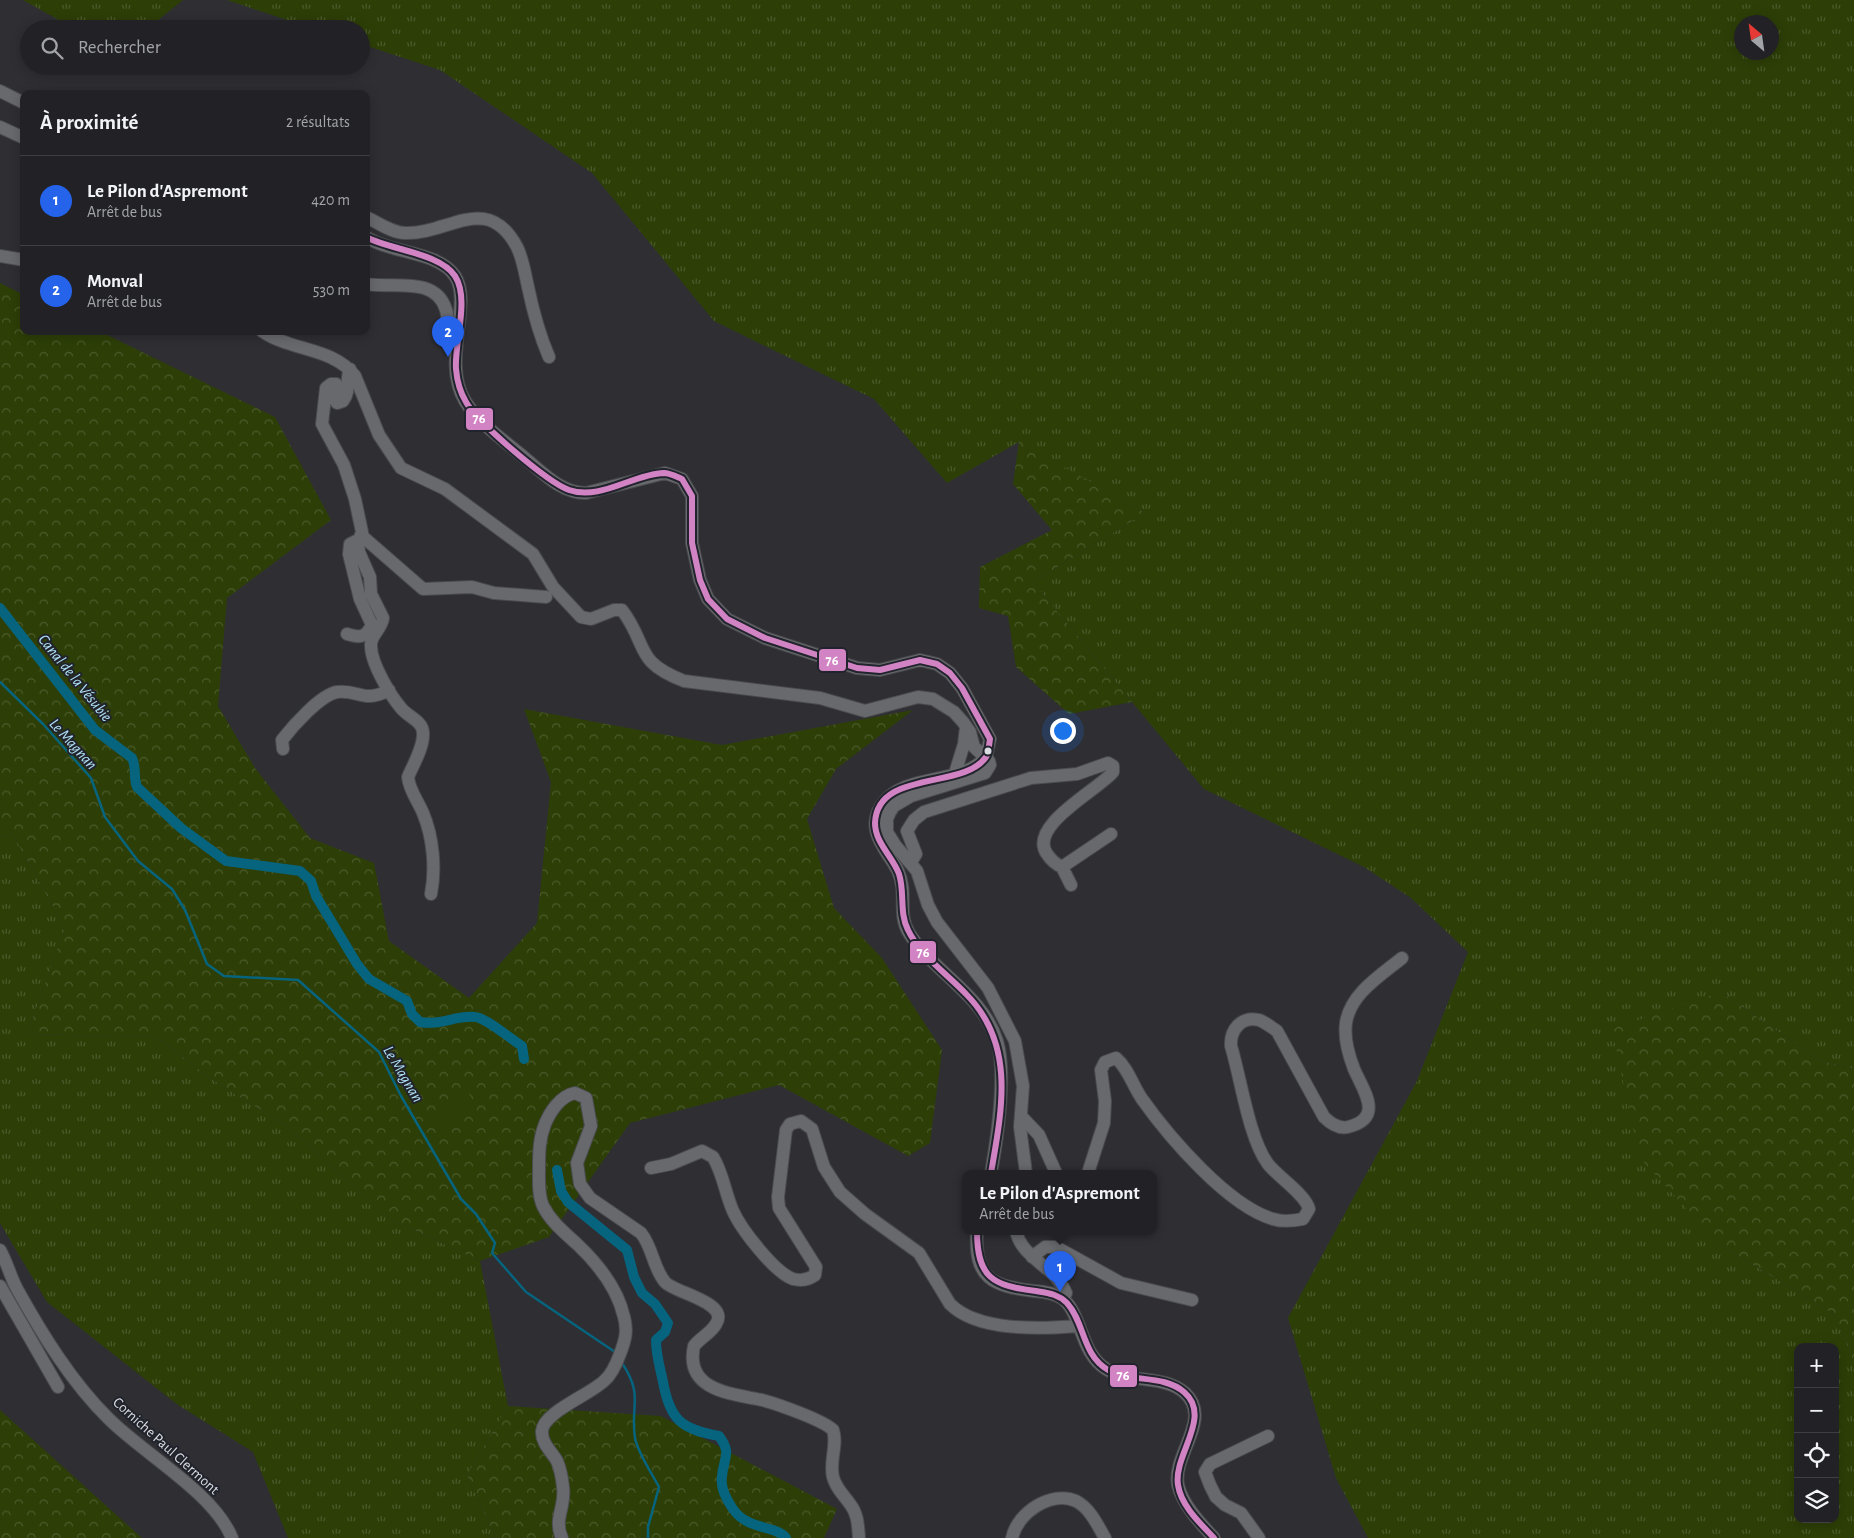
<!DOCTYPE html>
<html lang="fr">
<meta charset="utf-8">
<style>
:root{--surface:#222226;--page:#2a2a2e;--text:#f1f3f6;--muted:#a2a4a7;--line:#3f3f43;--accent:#2563eb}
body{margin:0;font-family:"Alegreya Sans",sans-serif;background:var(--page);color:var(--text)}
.controls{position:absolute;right:15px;bottom:15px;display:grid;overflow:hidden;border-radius:10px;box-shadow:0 2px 12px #0003}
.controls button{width:45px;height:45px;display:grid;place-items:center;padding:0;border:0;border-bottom:1px solid var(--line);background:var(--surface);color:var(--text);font:25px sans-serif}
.compass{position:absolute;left:1734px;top:15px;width:45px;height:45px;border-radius:50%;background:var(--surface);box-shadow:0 2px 12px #0003;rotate:331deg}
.you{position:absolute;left:1062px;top:730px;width:18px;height:18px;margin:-12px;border:4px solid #fff;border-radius:50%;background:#1a73e8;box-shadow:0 0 0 8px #1a73e833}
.badge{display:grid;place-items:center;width:32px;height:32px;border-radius:50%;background:var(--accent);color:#fff;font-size:16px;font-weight:700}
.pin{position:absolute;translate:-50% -41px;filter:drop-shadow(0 1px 2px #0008)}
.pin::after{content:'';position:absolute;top:26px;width:18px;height:15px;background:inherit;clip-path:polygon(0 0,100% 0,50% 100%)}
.popup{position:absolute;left:962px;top:1170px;width:195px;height:65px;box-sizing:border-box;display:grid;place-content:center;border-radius:10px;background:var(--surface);filter:drop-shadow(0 1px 4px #0005);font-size:16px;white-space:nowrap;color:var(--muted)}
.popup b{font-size:19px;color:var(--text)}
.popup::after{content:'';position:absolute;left:50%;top:100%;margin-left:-10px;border:10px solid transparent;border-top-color:var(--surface)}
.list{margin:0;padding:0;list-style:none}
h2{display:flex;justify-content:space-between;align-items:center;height:65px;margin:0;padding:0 20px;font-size:21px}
h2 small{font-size:16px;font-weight:400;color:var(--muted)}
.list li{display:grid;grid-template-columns:32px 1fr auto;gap:15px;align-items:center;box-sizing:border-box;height:90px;padding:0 20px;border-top:1px solid var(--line)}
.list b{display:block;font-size:19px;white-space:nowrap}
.list p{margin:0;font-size:16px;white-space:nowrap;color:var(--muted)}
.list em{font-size:16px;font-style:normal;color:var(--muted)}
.icon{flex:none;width:28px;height:28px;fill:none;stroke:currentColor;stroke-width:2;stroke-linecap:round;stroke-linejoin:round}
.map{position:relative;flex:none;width:1854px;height:1538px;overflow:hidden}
.search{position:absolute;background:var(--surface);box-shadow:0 2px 12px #0003;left:20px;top:20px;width:350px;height:55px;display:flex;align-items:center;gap:12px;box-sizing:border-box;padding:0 18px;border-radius:28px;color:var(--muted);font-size:19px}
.panel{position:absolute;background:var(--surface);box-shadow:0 2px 12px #0003;left:20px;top:90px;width:350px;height:245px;border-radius:10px}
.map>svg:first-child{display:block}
.grass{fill:url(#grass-tufts);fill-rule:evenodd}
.forest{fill:url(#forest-crowns)}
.pitch{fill:#2d3f07}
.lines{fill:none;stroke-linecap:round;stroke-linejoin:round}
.stream{stroke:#06647f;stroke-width:2.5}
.canal{stroke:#06647f;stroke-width:10}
.minor-casing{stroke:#4a4b4e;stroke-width:14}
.minor{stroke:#68696d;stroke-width:12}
.bus-1-casing{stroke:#21242c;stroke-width:10}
.bus-1{stroke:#d283c4;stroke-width:6}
.bus-dot{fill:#dadce1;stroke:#21242c;stroke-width:2}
.labels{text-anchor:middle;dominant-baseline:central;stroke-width:4;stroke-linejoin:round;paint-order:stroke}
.street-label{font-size:15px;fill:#dadce1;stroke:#21242c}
.water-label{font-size:16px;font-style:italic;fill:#afe0f5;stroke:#21242c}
.line-badge{stroke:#21242c;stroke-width:2}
.badge-label{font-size:14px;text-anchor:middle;font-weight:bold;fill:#fff}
</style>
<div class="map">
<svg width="1854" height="1538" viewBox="0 0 1854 1538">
<defs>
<pattern id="grass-tufts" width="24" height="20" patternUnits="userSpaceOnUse" patternTransform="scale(1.25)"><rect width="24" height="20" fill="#2d3f07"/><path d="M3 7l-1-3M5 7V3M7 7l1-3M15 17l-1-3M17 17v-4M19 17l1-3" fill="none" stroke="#4b5a2b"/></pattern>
<pattern id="forest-crowns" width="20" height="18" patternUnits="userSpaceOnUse" patternTransform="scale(1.25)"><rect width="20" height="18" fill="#2d3f07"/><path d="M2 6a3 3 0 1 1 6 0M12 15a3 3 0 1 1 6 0" fill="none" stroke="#4b5a2b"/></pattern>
</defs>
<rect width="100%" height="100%" fill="#2e2e33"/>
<!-- grass -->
<path class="grass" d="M23,0H183L147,29H75Z
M227,0H1854V1069L1821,1061L1721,992L1719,1244L1835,1315L1854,1362V1538H1368L1336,1478L1288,1318L1417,1081L1468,952L1411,898L1364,867L1204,789L1033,582L1145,513L1019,442L947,483L874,399L714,321L592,173L440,70L361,44V29H314ZM1742,22H1772V52H1742ZM1798,1347H1835V1519H1798Z
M12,833L65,928L27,1034L157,1037L208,1077L288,1127L387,1217L480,1261L508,1406L467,1475L496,1538H288L253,1452L178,1405L47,1302L0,1223V836Z"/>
<!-- forest -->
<path class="forest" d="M0,283L24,295V331H99L275,417L331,520L227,598L218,706L255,768L310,838L374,863L389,941L469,998L537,923L551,782L524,709L722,745L913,710L836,769L807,819L834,908L882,958L942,1050L930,1143L908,1156L779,1085L630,1123L549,1237L480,1261L387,1217L288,1127L208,1077L157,1037L27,1034L65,928L12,833L0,836Z
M1019,441L1145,513L1033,582L1132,702L1069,714L1016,667L1008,616L979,608L980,567L1052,530L1013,484Z
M1721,992L1821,1061L1854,1069V1362L1835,1315L1719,1244L1639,1157L1612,1029Z
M508,1406L661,1416L837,1509L824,1538H496L467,1475Z
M0,1410L142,1538H0Z"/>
<!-- pitch -->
<path class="pitch" d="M466,1090L477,1107L439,1132L428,1116Z"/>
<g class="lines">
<!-- stream -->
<path class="stream" d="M0,682L43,724L91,778L105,817L138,861L172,889L185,910L207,964L224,976L298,980L379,1052L401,1096L461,1199L476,1214L495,1243L492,1253L526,1292L615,1352
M622,1363C644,1396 630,1405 635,1438C637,1451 652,1474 659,1487L648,1527V1538"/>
<!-- canal -->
<path class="canal" d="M0,608L95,730L132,758C137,768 133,778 137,787L181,828L226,861L300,871L311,881L316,896L357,964L369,979L407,1001L412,1014L420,1022C440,1026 456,1015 475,1017C485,1017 512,1040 522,1046L524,1059
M557,1170L561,1191L568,1202L627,1250L634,1277L642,1293L655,1304L668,1323L665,1332L656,1340C656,1355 660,1367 663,1382C670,1420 681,1429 719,1436C732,1454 724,1456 722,1476C720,1487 726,1499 733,1509C748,1531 777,1525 786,1538"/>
<defs>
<path id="minor" d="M0,91L24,103
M0,127L24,138
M366,217C377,222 392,233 405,233C448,235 487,191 517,247C523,259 525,274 528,287C533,311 539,334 549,357
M366,237C392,254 438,251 455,276C473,303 441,362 465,401C479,424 505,441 525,458C543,473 561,493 586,493L665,473L682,479L692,496V543L700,580L708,599L727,619L765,638L857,668L880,670L920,660L937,664L950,673L962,688L990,739L986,757C960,787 904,771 881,806C865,831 887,850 898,871C908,894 897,914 909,933C933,972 983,995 997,1041C1007,1073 997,1140 991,1173
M0,256L24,260
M366,284C391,289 436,275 446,310C449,320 447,332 448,342L455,349
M262,331C290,351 333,347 355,376L379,435L401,468L445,489L533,554L553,587L581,617L591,619L614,610H622C649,646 633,661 684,681L820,698L865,711L918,697L933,699L954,712L963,722L970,732L974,747L989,761L990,765L985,773L911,796L894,806L890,812L887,819V832L895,845L917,871L928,905L937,922L988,988L1015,1041L1023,1086L1020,1127L1026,1173
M350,369C345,380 351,391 343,401L337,403L334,399L336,384H331L326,388L322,424L344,465L355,499L362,532L358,543L359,552L370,577L371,594L383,618C382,629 370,635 371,646C371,663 390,695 401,708C408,717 423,721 423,733C424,747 413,765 408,777C409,790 418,801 423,813C433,837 436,868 431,894
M361,535L423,589L472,587L494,593L546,597
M347,634C360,638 365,638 372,625L360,599L349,554L350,544L360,539
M283,749L282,740C292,727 320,695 337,692C358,689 364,704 389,690
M955,773L964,744L966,727
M911,862L916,854L907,831L914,820L924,812L1031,778L1077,774L1108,763L1113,766V772C1098,790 1027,826 1047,854C1051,860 1055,864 1062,867L1111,834
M1062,867L1071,885
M1021,1116L1039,1135L1056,1173
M651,1168L671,1164L702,1151L713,1157C723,1173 725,1193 733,1211C741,1229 774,1272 793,1279C801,1281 808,1280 815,1275L816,1267L779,1208L778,1197L786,1130L790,1124L801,1121L812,1129L824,1167L840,1192L865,1214L919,1253L950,1304C978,1332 1041,1329 1078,1326
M1088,1173L1104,1123L1105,1101L1101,1070L1105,1062L1116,1058C1128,1068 1133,1086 1142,1099C1169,1137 1228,1206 1273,1219C1282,1222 1293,1221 1303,1219L1309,1209C1306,1195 1278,1177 1268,1164C1249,1139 1241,1079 1231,1046C1230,1030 1241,1016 1259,1020C1265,1022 1271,1027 1277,1031L1324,1117C1330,1123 1339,1129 1348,1127C1385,1118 1363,1090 1354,1069C1349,1056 1344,1037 1346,1023C1350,994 1381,975 1402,958
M977,1231C974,1279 992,1286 1034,1291C1044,1292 1055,1293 1063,1299C1082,1314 1080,1353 1106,1369C1129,1384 1164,1374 1185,1393C1213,1419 1172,1455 1178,1485C1182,1504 1201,1524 1214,1538
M1016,1231C1022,1259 1055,1266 1066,1293L1063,1299
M0,1250C7,1262 10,1276 17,1289C42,1334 72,1383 109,1419C144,1454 214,1493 232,1538
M1032,1257L1045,1247H1056L1121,1283L1192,1300
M0,1286L58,1387
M562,1538C553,1519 566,1507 563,1487C562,1478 561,1470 557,1461C552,1452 541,1443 542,1431C543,1412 592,1394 605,1380C612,1374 617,1362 620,1354C625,1341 628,1331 624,1317C618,1290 598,1264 578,1245C565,1233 551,1222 543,1206C538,1195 539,1181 539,1169C539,1153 539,1139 545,1124C550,1112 560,1096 575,1093L586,1098L591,1126L577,1163L580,1184L590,1198L641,1233C653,1248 653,1268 665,1282C674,1293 730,1302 716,1324C711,1333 700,1338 694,1346C684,1391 733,1394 762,1400C777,1404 823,1420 833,1430C838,1445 829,1461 833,1477C836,1489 844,1495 850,1504C858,1514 858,1526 859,1538
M1012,1538C1017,1513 1051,1490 1076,1501C1090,1508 1098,1526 1105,1538
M1259,1538L1241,1513L1225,1505L1216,1497L1210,1485L1205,1472L1210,1464L1268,1436"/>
</defs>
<!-- minor casing -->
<use href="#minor" class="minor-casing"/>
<!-- minor -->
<use href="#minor" class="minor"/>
<defs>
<path id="bus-1" d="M366,237C390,250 440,253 455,276C470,299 454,343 456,369C457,381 460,392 466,402C477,422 547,482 569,490C600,501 633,474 664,473C670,473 677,477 682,479L692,496V543L700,580L708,599L727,619L765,638L857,668L880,670L920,660L937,664L950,673L962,688L990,739C989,744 989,753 986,757C964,790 877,769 875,823C875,843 893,857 899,874C905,892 899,913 908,930C920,955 947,974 966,994C1016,1044 1002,1110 991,1173
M977,1231C977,1277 992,1286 1036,1291C1048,1293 1058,1294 1067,1303C1085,1323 1082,1355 1108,1370C1131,1383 1163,1374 1184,1392C1213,1417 1173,1455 1178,1485C1181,1506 1201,1524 1214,1538"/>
</defs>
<!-- bus-1 casing -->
<use href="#bus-1" class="bus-1-casing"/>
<!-- bus-1 -->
<use href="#bus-1" class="bus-1"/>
</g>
<!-- markers -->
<circle class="bus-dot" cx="988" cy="751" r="4.5"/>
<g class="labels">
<!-- street labels -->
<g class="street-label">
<text transform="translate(166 1446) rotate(42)">Corniche Paul Clermont</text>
</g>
<!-- water labels -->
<g class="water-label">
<text transform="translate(75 678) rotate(51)">Canal de la Vésubie</text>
<text transform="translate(73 744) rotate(48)">Le Magnan</text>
<text transform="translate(403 1074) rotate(59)">Le Magnan</text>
</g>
</g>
<g class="line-badge">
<rect x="465" y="407" width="29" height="24" rx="5" fill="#d283c4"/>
<rect x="818" y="648" width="29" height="24" rx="5" fill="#d283c4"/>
<rect x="909" y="940" width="28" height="24" rx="5" fill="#d283c4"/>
<rect x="1109" y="1364" width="29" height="24" rx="5" fill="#d283c4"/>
</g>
<g class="badge-label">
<text x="479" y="423">76</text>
<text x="832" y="665">76</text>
<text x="923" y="957">76</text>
<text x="1123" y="1380">76</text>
</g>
</svg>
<div class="controls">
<button>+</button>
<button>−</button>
<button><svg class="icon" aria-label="locate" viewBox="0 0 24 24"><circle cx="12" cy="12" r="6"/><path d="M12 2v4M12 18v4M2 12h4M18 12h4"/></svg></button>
<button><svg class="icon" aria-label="layers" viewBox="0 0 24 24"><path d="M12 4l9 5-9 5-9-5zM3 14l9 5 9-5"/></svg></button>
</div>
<svg class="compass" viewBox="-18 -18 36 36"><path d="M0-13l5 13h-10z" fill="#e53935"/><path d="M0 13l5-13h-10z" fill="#a2a4a7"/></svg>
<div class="you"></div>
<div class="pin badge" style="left:1060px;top:1292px">1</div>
<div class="popup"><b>Le Pilon d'Aspremont</b>Arrêt de bus</div>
<div class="pin badge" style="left:448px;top:357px">2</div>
<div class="search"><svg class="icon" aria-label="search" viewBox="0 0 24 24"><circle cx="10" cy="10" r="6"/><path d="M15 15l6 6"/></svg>Rechercher</div>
<section class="panel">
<h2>À proximité<small>2 résultats</small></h2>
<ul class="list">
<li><span class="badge">1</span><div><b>Le Pilon d'Aspremont</b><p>Arrêt de bus</p></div><em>420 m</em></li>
<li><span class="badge">2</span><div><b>Monval</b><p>Arrêt de bus</p></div><em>530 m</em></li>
</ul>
</section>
</div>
